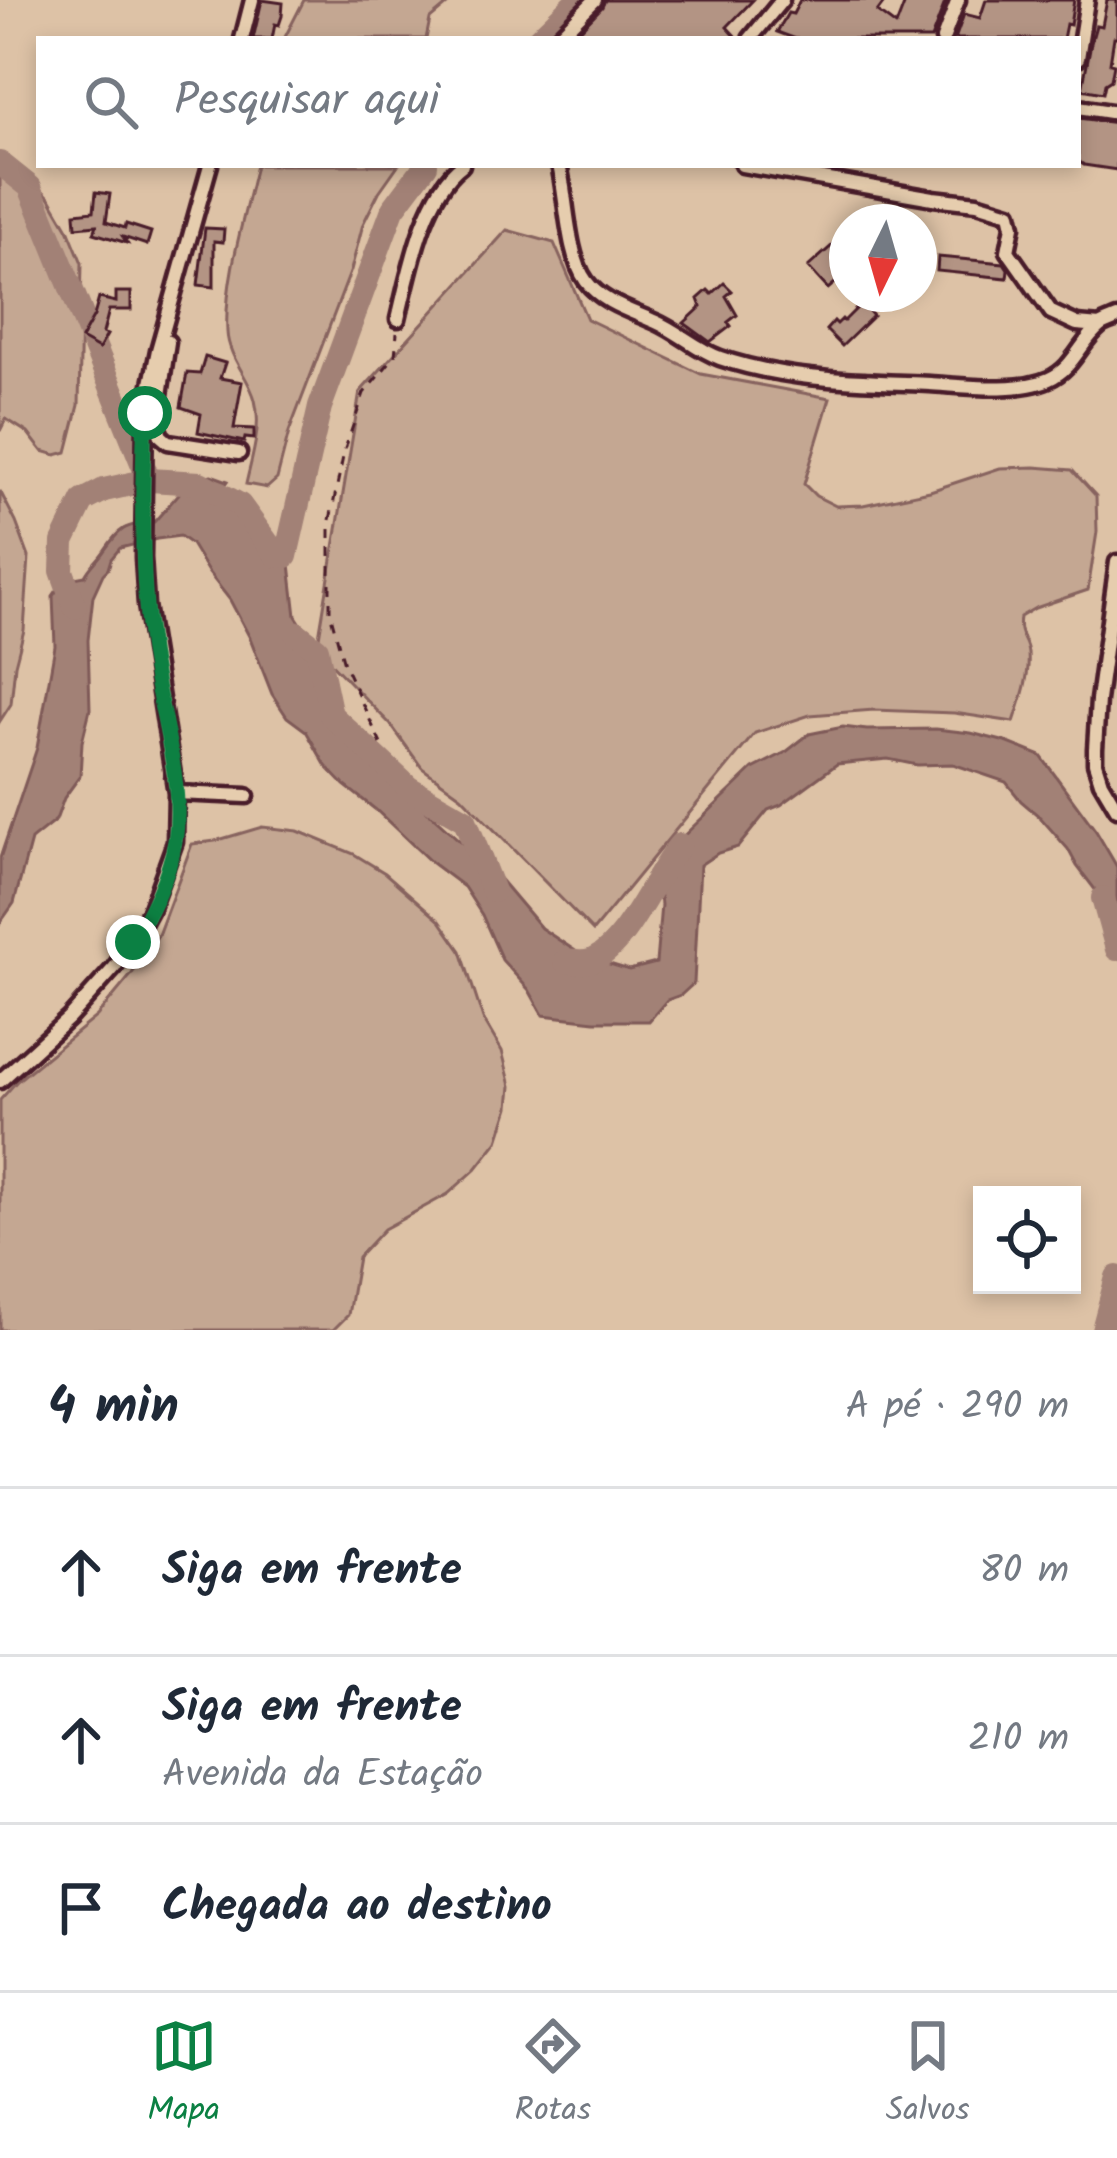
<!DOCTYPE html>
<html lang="pt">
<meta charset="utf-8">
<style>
:root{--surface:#fff;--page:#f6f6f7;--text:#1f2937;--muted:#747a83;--line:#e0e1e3;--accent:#0b8043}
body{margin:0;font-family:Kalam,sans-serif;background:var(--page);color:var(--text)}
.controls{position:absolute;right:36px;bottom:36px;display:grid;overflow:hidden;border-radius:0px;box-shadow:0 6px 18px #0003}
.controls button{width:108px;height:108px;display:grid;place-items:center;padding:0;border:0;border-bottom:3px solid var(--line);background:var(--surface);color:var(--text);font:60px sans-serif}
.compass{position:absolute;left:829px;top:204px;width:108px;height:108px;border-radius:50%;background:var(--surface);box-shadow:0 6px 18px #0003;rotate:185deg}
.stop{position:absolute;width:36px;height:36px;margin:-27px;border:9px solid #0b8043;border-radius:50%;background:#fff}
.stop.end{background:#0b8043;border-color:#fff;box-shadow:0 3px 12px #0008}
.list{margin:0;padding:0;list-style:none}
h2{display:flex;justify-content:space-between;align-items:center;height:156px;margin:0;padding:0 48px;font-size:51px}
h2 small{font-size:39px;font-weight:400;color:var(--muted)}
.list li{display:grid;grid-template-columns:78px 1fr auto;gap:36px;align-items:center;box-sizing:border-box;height:168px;padding:0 48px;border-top:3px solid var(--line)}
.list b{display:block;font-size:45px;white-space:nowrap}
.list p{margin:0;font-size:39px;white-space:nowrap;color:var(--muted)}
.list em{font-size:39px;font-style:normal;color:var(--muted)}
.icon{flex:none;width:66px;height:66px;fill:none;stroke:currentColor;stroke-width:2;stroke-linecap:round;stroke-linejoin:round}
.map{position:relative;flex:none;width:1117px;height:1330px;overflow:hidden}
.search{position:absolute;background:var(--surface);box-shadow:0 6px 18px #0003;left:36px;right:36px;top:36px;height:132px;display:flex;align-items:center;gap:30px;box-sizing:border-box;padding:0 42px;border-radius:0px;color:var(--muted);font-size:45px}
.sheet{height:660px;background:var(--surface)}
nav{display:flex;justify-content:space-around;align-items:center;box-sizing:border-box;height:168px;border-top:3px solid var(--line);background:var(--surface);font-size:33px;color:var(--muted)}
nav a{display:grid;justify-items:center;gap:6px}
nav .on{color:var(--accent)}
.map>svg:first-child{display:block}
.green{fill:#c4a792;stroke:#87635e;stroke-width:3}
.water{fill:#a28176;stroke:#7f5a58;stroke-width:3}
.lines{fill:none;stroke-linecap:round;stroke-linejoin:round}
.river{stroke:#a28176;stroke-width:24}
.building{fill:#b39484;stroke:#4a1f2b;stroke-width:3}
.minor-casing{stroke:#4a1f2b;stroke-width:21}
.path{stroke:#4a1f2b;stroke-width:3;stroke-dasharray:9 9;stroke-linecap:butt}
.minor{stroke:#e6cdae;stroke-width:12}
.route{stroke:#0b8043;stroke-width:15}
</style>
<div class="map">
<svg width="1117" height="1330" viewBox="0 0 1117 1330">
<rect width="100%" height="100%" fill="#ddc2a6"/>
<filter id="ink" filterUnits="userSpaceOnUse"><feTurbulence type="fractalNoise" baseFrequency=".00833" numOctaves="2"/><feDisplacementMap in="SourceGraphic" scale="24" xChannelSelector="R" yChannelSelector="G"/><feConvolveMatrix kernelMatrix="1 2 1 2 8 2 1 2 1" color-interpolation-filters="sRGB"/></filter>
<g filter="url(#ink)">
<!-- green -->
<path class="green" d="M304,0H453L430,19L426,39H284Z
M0,160L24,172L50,198L68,229L82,263L79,405L67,452L56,455L42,451L28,433L6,419L0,431Z
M256,165H398L379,192L363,224L351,270L289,432L277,479L267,488L246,484C252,457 262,427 255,400C250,379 228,357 227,332C224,282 245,214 256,165Z
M507,230L554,243L587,319L701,374L830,398L804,484L816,496L836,506L863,505L930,491L1000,468L1035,467L1072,470L1096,496L1097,532L1088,590L1035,608L1020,617C1017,638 1027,638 1028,654C1030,676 1021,701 1014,722L954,713L874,710L810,715L755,733L593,931L461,796L422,768L391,725L317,649L360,392Z
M0,491L16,522L29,557L24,630L15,665L11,704L0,721Z
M262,827L298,831L354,854L385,873L440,921L461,951L483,1019L502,1051L511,1086L509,1107L498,1141L476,1169L448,1194L384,1229L358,1257L348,1315L333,1330H0V1100L17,1081L97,1016L131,975L158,935L192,844L215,841Z"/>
<!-- water -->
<path class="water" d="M211,475L228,481L219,494L246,527L280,542L290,564L296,616L317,649L319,688L343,735L492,870L541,928L583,956L629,970L656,963L661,905L658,879L670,849L753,769L786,752L809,734L843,727L867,730L936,729L971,733L1006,742L1041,756L1096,831L1117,867V939L1109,923L1103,900L1077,866L1068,849L1040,817L1021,801L1006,782L953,764L917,765L888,759L837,764L781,805L768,810L738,847L718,853L700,865L694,983L681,995L667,1000L649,1021H595L543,1015L529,990L502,960L482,915L464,887L432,863L376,810L344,785L326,766L306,731L287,717L272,694L250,638L230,600L208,572L191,544L180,536L157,539L120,548L111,559L108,569L103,574L93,596L88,640L90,709L82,742L80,776L64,798L56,820L31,840L14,903L0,923V858L37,748L55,646L53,596L64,580L85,576C90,566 98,560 104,551C121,527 124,525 154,522L191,480Z"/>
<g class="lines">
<!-- river -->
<path class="river" d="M538,39L578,0
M0,163L30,187L149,480
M286,556L320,407L393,209L426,165
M75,607L62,571L63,542L83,501L104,490L149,480L200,483L240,505L277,556
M295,632L317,649L331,715L409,788L465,820L493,891
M1103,898L1117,949
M565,961C575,962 585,964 593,960C627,945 654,876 680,845
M1103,1330L1117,1277"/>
</g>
<!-- building -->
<path class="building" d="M262,0L283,3L282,16L279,25L275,24L272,39H253Z
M605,0H753L727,27L738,39H571L602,7Z
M800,0H886L877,12L896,26L906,0H946L931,39H796L777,32L788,13L793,14Z
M986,0H1074L1070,25L1066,24L1063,39H955L964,14L980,18Z
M1107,0H1117V37H1114L1110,63L1114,64L1111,80L1105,84L1103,93L1082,89L1091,43L1096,25L1102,26Z
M1078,118L1117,123V170L1084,165L1078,161Z
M96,192L110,194L106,222L125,228L126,224L151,232L147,245L123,237L127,243L94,233L97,225L76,227L75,213L94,211Z
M205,228L224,229L223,242L214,241V287L198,285Z
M834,244L847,259V273L828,289L808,267Z
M938,257L1004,263L1008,269L1007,278L937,271Z
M724,283L732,291L726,296L737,315L728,322L731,326L710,342L684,323L701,307L698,299L708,290L712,294Z
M116,292H131V310H109L103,333L107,335L99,349L81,339L94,316L99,298L116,302Z
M862,303L873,316L842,346L826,330L834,321L837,324L842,319L844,321Z
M205,357L225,363L220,378L242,382L234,428L254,429V439L245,438L244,442L198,432L201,414L181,407L187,373L200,374Z"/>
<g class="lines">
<defs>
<path id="minor" d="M242,39L252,0
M556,39L595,0
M750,39L782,0
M943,39L958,0
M1078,58L1087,0
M1078,107L1117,113
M559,165C567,198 567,255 586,281C602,303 632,311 656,322C679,332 697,350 720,358C787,381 861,381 930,384C964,386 1018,393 1049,379C1074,368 1081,341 1100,326C1105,322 1111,321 1117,318
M742,165L933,198L977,203L1010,213L1013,226L1008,251L1051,312L1077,324L1100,326
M398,319C409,274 423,194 462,165
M168,342L156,422L161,436L168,442L239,453
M1117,562L1098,700L1095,749V763L1101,782L1117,809
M176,793L247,796
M0,1081L69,1018L114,968L133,942L150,911L175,842L176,793L146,605L143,558L145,413L158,350L210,165"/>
</defs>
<!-- minor casing -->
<use href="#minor" class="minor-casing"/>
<!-- path -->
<path class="path" d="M381,744L344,664L330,612V520L344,452L364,393L395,356L397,333"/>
<!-- minor -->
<use href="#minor" class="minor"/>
</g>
</g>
<g class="lines" filter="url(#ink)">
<!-- route -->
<path class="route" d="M133,942C150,911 169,877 175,841C185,783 159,710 151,651C140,573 142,493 145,413"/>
</g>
</svg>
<div class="controls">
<button><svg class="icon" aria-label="locate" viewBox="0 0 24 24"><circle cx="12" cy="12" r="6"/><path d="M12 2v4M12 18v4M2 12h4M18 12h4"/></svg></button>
</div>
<svg class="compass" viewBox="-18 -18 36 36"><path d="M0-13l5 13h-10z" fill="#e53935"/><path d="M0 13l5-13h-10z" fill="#747a83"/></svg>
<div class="stop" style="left:145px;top:413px"></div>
<div class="stop end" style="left:133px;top:942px"></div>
<div class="search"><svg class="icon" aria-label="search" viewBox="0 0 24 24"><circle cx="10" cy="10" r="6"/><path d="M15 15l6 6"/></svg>Pesquisar aqui</div>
</div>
<section class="sheet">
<h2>4 min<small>A pé · 290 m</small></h2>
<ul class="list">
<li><svg class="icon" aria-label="ahead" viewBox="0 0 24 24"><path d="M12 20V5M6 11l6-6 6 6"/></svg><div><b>Siga em frente</b></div><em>80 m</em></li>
<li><svg class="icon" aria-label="ahead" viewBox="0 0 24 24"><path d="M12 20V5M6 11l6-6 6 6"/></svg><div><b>Siga em frente</b><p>Avenida da Estação</p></div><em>210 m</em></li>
<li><svg class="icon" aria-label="arrive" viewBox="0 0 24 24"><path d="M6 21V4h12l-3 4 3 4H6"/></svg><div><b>Chegada ao destino</b></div></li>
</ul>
</section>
<nav>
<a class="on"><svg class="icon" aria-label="map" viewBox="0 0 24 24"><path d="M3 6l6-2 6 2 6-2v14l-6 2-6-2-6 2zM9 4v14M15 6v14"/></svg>Mapa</a>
<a><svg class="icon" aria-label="directions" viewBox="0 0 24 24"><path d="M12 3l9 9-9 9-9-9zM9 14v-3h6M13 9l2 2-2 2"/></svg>Rotas</a>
<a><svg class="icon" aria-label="saved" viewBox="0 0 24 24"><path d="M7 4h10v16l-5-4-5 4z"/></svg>Salvos</a>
</nav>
